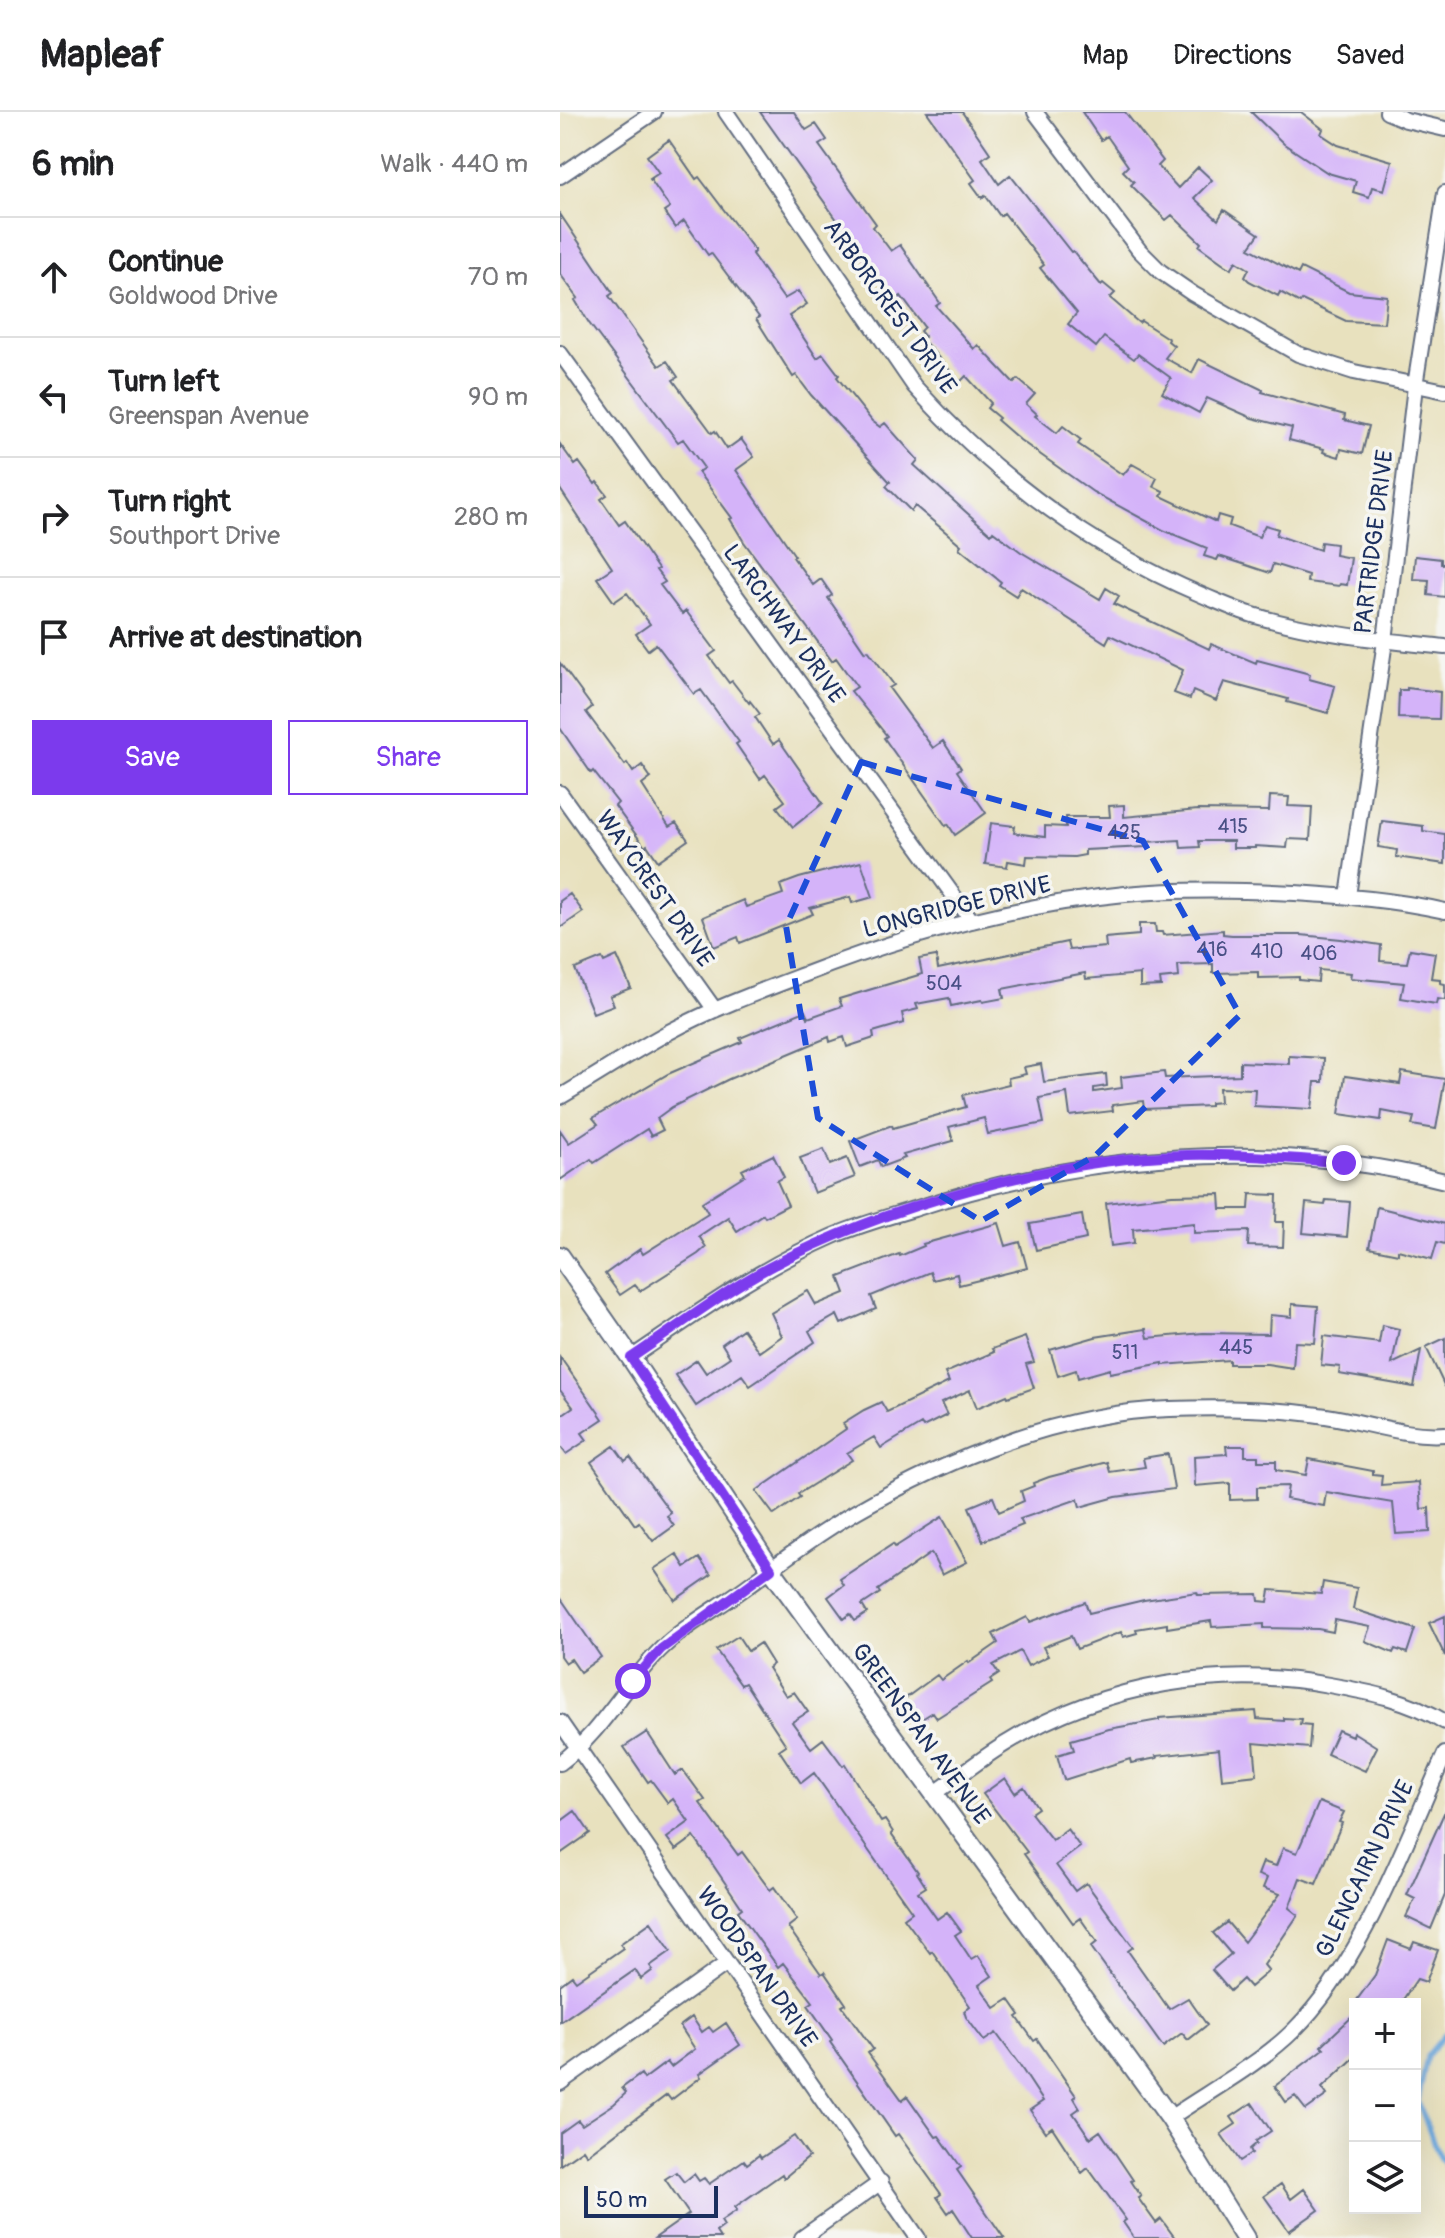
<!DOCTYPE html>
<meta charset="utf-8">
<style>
:root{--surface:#fff;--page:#f2f2f2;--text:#202124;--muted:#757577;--line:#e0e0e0;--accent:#7c3aed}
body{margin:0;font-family:Pangolin,sans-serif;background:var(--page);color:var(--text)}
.controls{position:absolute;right:24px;bottom:24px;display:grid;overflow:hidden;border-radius:0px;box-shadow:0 8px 32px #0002}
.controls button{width:72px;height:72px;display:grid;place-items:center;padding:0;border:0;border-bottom:2px solid var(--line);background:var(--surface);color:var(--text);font:40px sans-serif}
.scale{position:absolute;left:24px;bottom:20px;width:134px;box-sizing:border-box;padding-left:8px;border:4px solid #1b2f5e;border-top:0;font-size:22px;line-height:28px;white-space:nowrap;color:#1b2f5e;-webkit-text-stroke:6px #f6f6f2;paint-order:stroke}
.stop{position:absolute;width:24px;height:24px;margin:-18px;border:6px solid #7c3aed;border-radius:50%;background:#fff}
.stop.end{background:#7c3aed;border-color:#fff;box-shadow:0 2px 8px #0008}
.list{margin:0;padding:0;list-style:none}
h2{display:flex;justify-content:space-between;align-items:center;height:104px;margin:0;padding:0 32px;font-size:34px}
h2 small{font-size:26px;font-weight:400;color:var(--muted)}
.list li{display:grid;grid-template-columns:52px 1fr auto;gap:24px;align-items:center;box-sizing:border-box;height:120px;padding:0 32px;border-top:2px solid var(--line)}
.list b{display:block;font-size:30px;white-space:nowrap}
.list p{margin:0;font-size:26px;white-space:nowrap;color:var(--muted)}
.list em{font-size:26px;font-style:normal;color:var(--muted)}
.actions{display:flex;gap:16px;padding:24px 32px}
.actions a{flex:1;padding:18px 0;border:2px solid var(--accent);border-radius:0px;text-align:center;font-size:28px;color:var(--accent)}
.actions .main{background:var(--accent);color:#fff}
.icon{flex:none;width:44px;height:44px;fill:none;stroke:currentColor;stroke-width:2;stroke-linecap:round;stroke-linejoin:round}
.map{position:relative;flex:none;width:885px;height:2126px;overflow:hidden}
header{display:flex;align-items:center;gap:48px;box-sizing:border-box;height:112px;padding:0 40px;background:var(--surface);border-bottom:2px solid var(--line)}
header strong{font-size:38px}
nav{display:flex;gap:44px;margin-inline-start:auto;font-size:28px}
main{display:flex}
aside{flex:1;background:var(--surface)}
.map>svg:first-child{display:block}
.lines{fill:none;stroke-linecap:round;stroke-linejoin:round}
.stream{stroke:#6da9de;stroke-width:5}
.building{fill:#d4b3f9}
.minor-casing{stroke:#636d80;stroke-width:18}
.tertiary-casing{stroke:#636d80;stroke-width:22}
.minor{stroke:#fff;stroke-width:14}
.tertiary{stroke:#fff;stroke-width:18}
.route{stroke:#7c3aed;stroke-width:10}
.marked{fill:none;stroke:#1d4ed8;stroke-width:6;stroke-dasharray:16 10;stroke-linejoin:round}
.labels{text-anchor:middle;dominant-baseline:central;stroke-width:7;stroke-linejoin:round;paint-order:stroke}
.number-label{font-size:20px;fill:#495085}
.street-label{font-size:24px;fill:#1b2f5e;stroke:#f6f6f2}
</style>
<header>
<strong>Mapleaf</strong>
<nav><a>Map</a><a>Directions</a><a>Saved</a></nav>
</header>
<main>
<aside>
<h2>6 min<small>Walk · 440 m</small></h2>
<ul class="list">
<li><svg class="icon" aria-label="ahead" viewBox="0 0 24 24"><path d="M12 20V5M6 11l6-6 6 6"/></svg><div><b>Continue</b><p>Goldwood Drive</p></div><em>70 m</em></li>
<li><svg class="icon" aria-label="left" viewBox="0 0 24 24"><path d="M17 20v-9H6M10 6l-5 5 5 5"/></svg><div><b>Turn left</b><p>Greenspan Avenue</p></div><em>90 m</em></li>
<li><svg class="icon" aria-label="right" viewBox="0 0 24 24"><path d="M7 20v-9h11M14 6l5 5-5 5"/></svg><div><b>Turn right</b><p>Southport Drive</p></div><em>280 m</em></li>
<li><svg class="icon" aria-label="arrive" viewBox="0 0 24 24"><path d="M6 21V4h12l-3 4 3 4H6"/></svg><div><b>Arrive at destination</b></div></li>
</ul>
<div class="actions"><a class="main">Save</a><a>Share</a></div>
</aside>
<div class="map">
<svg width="885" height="2126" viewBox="0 0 885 2126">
<rect width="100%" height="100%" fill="#f6f6f2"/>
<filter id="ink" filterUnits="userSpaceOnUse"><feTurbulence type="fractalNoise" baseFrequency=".0125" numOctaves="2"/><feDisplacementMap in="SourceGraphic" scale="16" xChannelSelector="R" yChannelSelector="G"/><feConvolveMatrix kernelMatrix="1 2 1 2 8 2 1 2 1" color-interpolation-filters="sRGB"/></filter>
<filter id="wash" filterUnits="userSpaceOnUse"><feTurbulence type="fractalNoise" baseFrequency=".006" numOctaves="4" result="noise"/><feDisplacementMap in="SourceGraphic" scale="32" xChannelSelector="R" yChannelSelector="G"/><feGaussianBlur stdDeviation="1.8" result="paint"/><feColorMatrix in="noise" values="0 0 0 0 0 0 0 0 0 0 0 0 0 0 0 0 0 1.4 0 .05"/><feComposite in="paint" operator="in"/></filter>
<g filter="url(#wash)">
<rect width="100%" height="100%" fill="#e8e1be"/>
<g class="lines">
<!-- stream -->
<path class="stream" d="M885,1922L867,1944L858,1989L879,2045L885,2052"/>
</g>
<g id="blocks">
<!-- building -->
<path class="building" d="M200,0H234L246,18L256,12L267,28L259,33L316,112L313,115L331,139L340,133L380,191L376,194L414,237L418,233L454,271L458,267L475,282L466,292L477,302L475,304L497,321L503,314L521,328L518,332L563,363L572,352L597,366L593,374L603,379L601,384L656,410L658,403L671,407L669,414L699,425L705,413L718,417L716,423L760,438L761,430L776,432L775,443L791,446L787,473L780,472L779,474L747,470L748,463L713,452L710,461L659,444L657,448L644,444L647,436L603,418L533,380L460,328L437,308L439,306L427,296L431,291L406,264L400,270L362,227L365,225L360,219L364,215L341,184L335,189Z
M367,0H402L430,41L422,47L439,72L450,63L511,140L513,139L541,173L543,171L555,181L550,186L579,211L581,209L609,227L608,229L614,234L605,246L632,261L639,247L703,278L702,280L785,303L784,308L809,314L802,342L781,337L779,345L763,340L764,337L729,328L732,316L692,306L647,286L639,301L602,281L611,266L578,242L574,247L544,225L536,235L508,212L517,201L480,156L484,153L444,101L440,104L425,83L422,86L411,71L415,68Z
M522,0H565L603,49L598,54L618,76L638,55L652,68L634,86L658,108L664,98L699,122L689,136L738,162L741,156L789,180L827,184L824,211L786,209L742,188L740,191L720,180L718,184L689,169L685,165L689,157L676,149L671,157L639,134L641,131L612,103L606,108L571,73L574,70L563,59L568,54L547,24L541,28Z
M691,0H741L763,17L761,22L778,33L832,49L824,78L812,75L809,85L793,80L796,69L768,61L724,32Z
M109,28L136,67L139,65L195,139L192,142L224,187L238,179L247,192L229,204L257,246L263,242L279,263L277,265L312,309L320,315L325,311L358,348L354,353L406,400L431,422L433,419L461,440L540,487L546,476L559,484L554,492L649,537L651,532L696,551L697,548L750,562L749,567L775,574L768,601L727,590L728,587L664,570L656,589L633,579L630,587L614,581L623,558L550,523L546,531L461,476L456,484L439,473L441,470L399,436L401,433L355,394L351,399L326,374L330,370L251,283L236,263L233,265L196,207L199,205L151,141L148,143L124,109L115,116L104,100L110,96L90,67L99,61L87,44Z
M0,102L53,181L49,184L99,254L107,249L118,265L113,268L152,321L155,319L167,337L181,327L194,345L176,358L235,444L233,445L253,473L261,467L272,483L268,486L305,540L308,538L334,573L329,576L373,636L383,629L401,656L397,659L426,701L395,723L388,712L386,714L324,626L327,624L291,579L297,575L276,546L272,549L184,430L170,407L172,406L138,360L144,356L123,327L118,330L29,211L15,188L18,186L0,162Z
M0,332L15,353L19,350L35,372L37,370L47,383L41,387L59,413L65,409L98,457L96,458L105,470L100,473L122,502L126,499L156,539L149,544L169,571L172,569L189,591L190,589L200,602L195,605L213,632L219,628L263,691L233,715L217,695L225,689L205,663L200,667L176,632L179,630L141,578L134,582L96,532L88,538L76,522L90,512L67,481L54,490L37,466L52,456L0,377Z
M855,444L881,447V452H885V485L868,483L869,468L853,467Z
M0,551L32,595L26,600L65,653L67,651L73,660L82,653L91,666L82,673L109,715L116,711L128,728L98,749L87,733L85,735L55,694L58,691L33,659L31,661L0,616Z
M847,576L880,580L879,607L838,606L839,578H847Z
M710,684L729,685L728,694L752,695L750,728L728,727L727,736L695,734V736H673V729H639L640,735L621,736L620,728L586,730V735L525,738V743L514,745L467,744L466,752L448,749L447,755L425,752L431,711L455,714L454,721L485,725V714L506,715V705H550L549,694L564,693V705L638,698L709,699Z
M822,709L863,714V719L885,722V752L836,745L837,738L818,735Z
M301,750L313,785L292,791L290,785L250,796L253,802L180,831L178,825L154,835L143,805L183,788L186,795L223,782L220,773L239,766Z
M10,782L23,800L0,816V789Z
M579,812H595L596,820H602L603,823L663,818V822L672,823H741L781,827L821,833L820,849L847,851L850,837L875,841L871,866L880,867V871L885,872V888L877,887L876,892L841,886L844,871L790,866L791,861L759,858L758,870L739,868V865L698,866V860L653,861V852L618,853L619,865L600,867L601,874L580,875V862L526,867L525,861L442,877L444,886L423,890L422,888L391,894L389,886L356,892L358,897L342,901L344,911L313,920L314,926L287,935L284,925L270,930L269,925L169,967L112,995L97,1006L103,1018L91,1024L87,1017L34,1051L31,1047L0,1068V1018L9,1031L38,1012L33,1006L108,962L182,930L180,926L245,899L248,906L282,894L279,887L362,862L359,847L376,844L378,857L507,830L509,838L546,835L545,826L579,823Z
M57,844L71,876L50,884L54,893L33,901L15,857L42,846L44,850Z
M729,944L764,946L763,970H755L752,997L694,994L695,977L659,976L660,990L650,991V994L584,997L583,989L552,993L553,999L510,1004L507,981L479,986L484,1011L428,1022L424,1006L389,1015L393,1029L343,1043L345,1046L321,1055L318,1048L300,1055L290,1029L332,1013L333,1016L406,995L403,983L449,972L448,966L466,962L464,955L481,952L484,970L546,962L547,974L534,976V980L562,976L561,965L604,960L605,966L680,963V950L729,952Z
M842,960L885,967L876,1017L852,1013L854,1005L822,999L821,1008L779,1002L785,964L840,972Z
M264,1037L270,1053L287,1046L295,1065L254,1081L240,1046Z
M213,1043L224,1065L217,1069L228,1093L205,1105L203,1102L177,1119L168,1105L139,1124L146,1135L138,1142L80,1179L75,1173L60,1183L45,1162L80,1137L83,1142L148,1101L142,1090L185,1063L182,1058Z
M660,1082L661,1097H689L690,1082L717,1083L716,1110H724L723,1135L688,1134L689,1119L634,1121V1111L573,1117L574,1131L551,1134L546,1091L612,1083Z
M766,1088L790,1090L787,1125L743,1121L746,1091L765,1093Z
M817,1095L885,1112V1132L877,1130L872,1147L838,1138V1142L809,1136Z
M522,1103L526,1127L476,1138L470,1112Z
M439,1111L446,1134L460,1130L467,1156L399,1173L397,1162L373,1168L370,1160L311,1184L316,1197L281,1212L277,1203L249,1219L255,1230L190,1274L182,1263L136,1294L115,1263L137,1248L146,1261L170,1245L162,1232L183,1217L199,1240L222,1224L211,1201L248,1179L256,1193L285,1181L279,1165L339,1142L340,1144L364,1134L363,1132Z
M732,1192L758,1194L755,1231L735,1230L733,1256L707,1252H669V1248L603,1253V1251L550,1261V1257L518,1266L516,1258L498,1264L490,1238L535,1225L586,1217L588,1226L643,1221L709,1222L710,1203L732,1205Z
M822,1213L839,1217L832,1252L861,1238L854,1275L779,1262L780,1255L761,1253L764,1224L819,1231Z
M465,1225L474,1250L466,1252L474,1276L448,1285L447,1283L417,1296L410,1278L381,1291L387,1303L363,1315L361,1312L321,1336L314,1325L287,1341L292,1348L238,1382L240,1385L214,1403L196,1379L286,1317L283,1311L304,1298L321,1290L327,1300L389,1270L385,1261L434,1240L432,1237Z
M885,1226V1275L866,1235Z
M0,1245L43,1307L22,1321L27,1328L6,1342L0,1334V1304L13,1295L0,1278Z
M54,1334L65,1349L70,1345L111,1401L107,1404L114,1414L93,1429L79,1410L75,1413L31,1350Z
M666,1334H685V1344H698V1349H716V1358L746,1363L749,1347L813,1359V1362L822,1363L821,1373L859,1370L861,1397L869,1396L870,1420L836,1422L833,1391L766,1380L764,1394L726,1387L728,1374L697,1375V1387L670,1388V1371L635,1374L634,1344L667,1342Z
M608,1342L614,1377L556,1385L520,1395L518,1387L460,1407L463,1413L423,1429L409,1395L433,1385L439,1400L464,1389L461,1379L474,1374L473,1371L489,1365L547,1350L550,1360L585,1355L583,1346Z
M382,1405L407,1450L382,1463L371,1441L318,1478L320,1481L302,1493L307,1501L295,1509L290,1502L284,1507L268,1485L284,1473L280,1467L333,1432L335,1435Z
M117,1442L125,1455L139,1446L151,1463L115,1488L94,1457Z
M763,1470L797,1476L793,1497L855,1517L847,1541L835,1537L833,1541L805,1529L810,1515L775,1508L773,1520L758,1517L704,1516V1512L652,1515L651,1509L607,1516V1512L576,1517L577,1521L563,1525L561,1520L517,1537L511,1524L483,1535L488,1544L468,1554L460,1539L433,1553L439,1562L430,1568L432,1571L377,1606L373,1600L357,1610L343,1588L377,1563L381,1568L408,1549L409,1551L438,1531L433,1522L467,1505L470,1510L525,1490L529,1501L584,1488L637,1480L638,1483L698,1482L699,1489L708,1490L710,1478L761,1482Z
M0,1485L41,1545L20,1560L11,1547L5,1551L0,1544Z
M885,1504V1544L869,1511Z
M178,1524L188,1539L200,1531L213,1552L208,1556L226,1584L234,1580L248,1600L232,1610L251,1636L263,1627L283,1654L285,1652L321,1710L325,1708L333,1720L331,1722L358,1760L357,1761L366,1775L358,1780L377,1807L387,1800L401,1819L395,1823L411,1847L418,1843L432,1864L419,1873L435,1896L449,1887L460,1903L457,1905L474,1929L477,1927L516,1984L514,1986L520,1996L513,2001L530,2026L540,2019L573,2068L571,2069L581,2084L578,2086L596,2111L601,2107L615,2126H574L563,2110L566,2108L528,2056L522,2061L492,2015L485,2020L470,1998L483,1989L458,1951L436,1921L424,1929L406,1905L404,1899L410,1894L372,1839L370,1841L344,1806L352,1800L335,1776L254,1661L241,1671L219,1638L226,1633L185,1571L181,1573L156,1538Z
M696,1599L697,1607L724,1609V1606L741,1607L740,1612L751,1613L749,1636L694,1631L697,1663L662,1667L659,1637L596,1644L597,1646L571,1651L570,1647L504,1668L497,1643L514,1638L511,1628L549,1617L599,1608V1606Z
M778,1618L792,1624L793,1620L817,1635L805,1659L767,1642Z
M87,1620L115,1663L123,1658L145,1688L140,1691L178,1743L182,1740L210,1778L214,1775L237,1808L228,1815L261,1862L264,1860L286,1892L282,1894L313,1937L308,1941L342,1988L347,1984L376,2025L379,2024L401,2055L397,2058L444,2126H412L393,2097L388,2101L377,2085L381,2082L338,2022L335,2024L270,1930L272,1928L248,1893L253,1890L223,1851L218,1855L178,1799L182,1796L134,1725L116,1738L107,1726L129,1710L113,1687L108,1691L91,1668L88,1670L64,1635Z
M445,1666L455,1681L464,1675L478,1696L471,1701L492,1728L507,1717L520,1735L496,1753L515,1779L526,1771L573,1835L568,1839L609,1897L628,1886L647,1913L628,1928L622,1921L603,1935L531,1835L537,1830L520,1806L513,1811L464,1742L467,1740L423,1682Z
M759,1690L784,1700L779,1710L782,1711L756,1772L740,1766L729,1796L738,1803L704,1853L709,1859L690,1875L683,1867L670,1879L652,1858L671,1842L653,1821L667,1810L684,1830L720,1782L703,1776L707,1766L698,1763L703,1750L716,1754L723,1736L737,1741Z
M15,1699L30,1721L0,1742V1710Z
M885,1699V1783L871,1817L846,1805L855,1787L847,1783Z
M91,1810L111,1839L90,1854L93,1858L81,1867L75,1858L0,1910V1873L12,1864L16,1869L63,1836L60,1832Z
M828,1828L851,1837L854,1830L878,1838L866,1870L857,1867L840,1892H794L815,1863Z
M795,1902V1945L762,1976L767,1983L746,1998L735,1984L726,1990L715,1974L764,1937L761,1934Z
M132,1905L142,1920L149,1915L153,1920L166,1911L180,1933L139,1962L141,1965L111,1988L107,1983L27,2043L23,2037L0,2053V2021L18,2008L22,2013L54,1992L66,1981L62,1976L81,1962L84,1967L107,1950L111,1955L135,1937L120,1914Z
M692,1991L711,2019L696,2029L697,2031L690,2037L692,2041L680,2049L661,2022L676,2012L671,2005Z
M234,2024L249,2045L224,2066L222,2062L175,2095L177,2098L161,2109L164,2114L156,2120L160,2126H95L129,2102L105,2067L116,2060L124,2070L134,2062L139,2069L144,2066L149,2072L184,2048L187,2052L199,2043L201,2046Z
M721,2072L731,2087L744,2077L759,2098L729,2119L704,2084Z"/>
</g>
</g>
<g filter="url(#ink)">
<use href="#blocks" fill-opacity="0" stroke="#636d80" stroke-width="2"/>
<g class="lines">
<defs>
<path id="minor" d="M166,0L354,274C435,364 530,436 642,483C659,490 676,498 693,503C755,522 821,528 885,535
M475,0L579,138L601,160L633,182L738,242L794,260L885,279
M827,0L846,8L885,17
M0,64L94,0
M0,241L412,809
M0,681L155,898
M788,784L825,529L855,274L885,81
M0,985C36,964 72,940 109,920C152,897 198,880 243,863C346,823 455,793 565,782C622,777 678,778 735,781C785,784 836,788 885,799
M71,1246C136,1202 200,1156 273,1124C299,1113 327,1105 354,1097C525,1041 708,1025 885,1069
M0,1610L358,2126
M0,1651C41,1621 64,1574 100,1538C123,1515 156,1497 182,1478C219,1451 257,1422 297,1399C389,1346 502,1300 610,1297C662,1295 714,1296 766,1304C806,1310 845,1325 885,1322
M375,1681C400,1664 424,1644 450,1629C545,1572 661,1553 769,1573C809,1580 850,1588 885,1610
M0,1971L167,1851
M610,2006C648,1980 701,1951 734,1918C802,1851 845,1730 885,1642
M242,2126L321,2070"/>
<path id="tertiary" d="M0,1144L71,1246L211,1457L610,2006L685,2126"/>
</defs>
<!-- minor casing -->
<use href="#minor" class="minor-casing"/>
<!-- tertiary casing -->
<use href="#tertiary" class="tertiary-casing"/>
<!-- minor -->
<use href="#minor" class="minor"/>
<!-- tertiary -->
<use href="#tertiary" class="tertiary"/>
</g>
</g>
<g class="lines" filter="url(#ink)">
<!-- route -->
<path class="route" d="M73,1569L101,1537L211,1457L71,1246C116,1216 160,1182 208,1156C323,1094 496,1046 627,1043C680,1042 732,1046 784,1051"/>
</g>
<!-- marked area -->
<path class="marked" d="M301,650L583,729L680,903L536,1043L421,1109L258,1006L226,814Z"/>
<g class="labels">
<!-- number labels -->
<g class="number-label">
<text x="673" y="714">415</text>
<text x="564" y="720">425</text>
<text x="652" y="837">416</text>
<text x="707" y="839">410</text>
<text x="759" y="841">406</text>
<text x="384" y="871">504</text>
<text x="676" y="1235">445</text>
<text x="565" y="1240">511</text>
</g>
<!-- street labels -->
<g class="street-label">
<text transform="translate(330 195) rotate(54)">ARBORCREST DRIVE</text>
<text transform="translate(814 430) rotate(-83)">PARTRIDGE DRIVE</text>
<text transform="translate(224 512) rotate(54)">LARCHWAY DRIVE</text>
<text transform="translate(95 777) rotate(55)">WAYCREST DRIVE</text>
<text transform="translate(397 795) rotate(-14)">LONGRIDGE DRIVE</text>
<text transform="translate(361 1622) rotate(54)">GREENSPAN AVENUE</text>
<text transform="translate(805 1757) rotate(-64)">GLENCAIRN DRIVE</text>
<text transform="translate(197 1855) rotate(55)">WOODSPAN DRIVE</text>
</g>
</g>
</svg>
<div class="controls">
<button>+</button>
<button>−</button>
<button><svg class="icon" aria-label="layers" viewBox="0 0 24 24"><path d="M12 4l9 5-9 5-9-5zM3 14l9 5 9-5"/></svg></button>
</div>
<div class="scale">50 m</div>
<div class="stop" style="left:73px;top:1569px"></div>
<div class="stop end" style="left:784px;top:1051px"></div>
</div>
</main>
